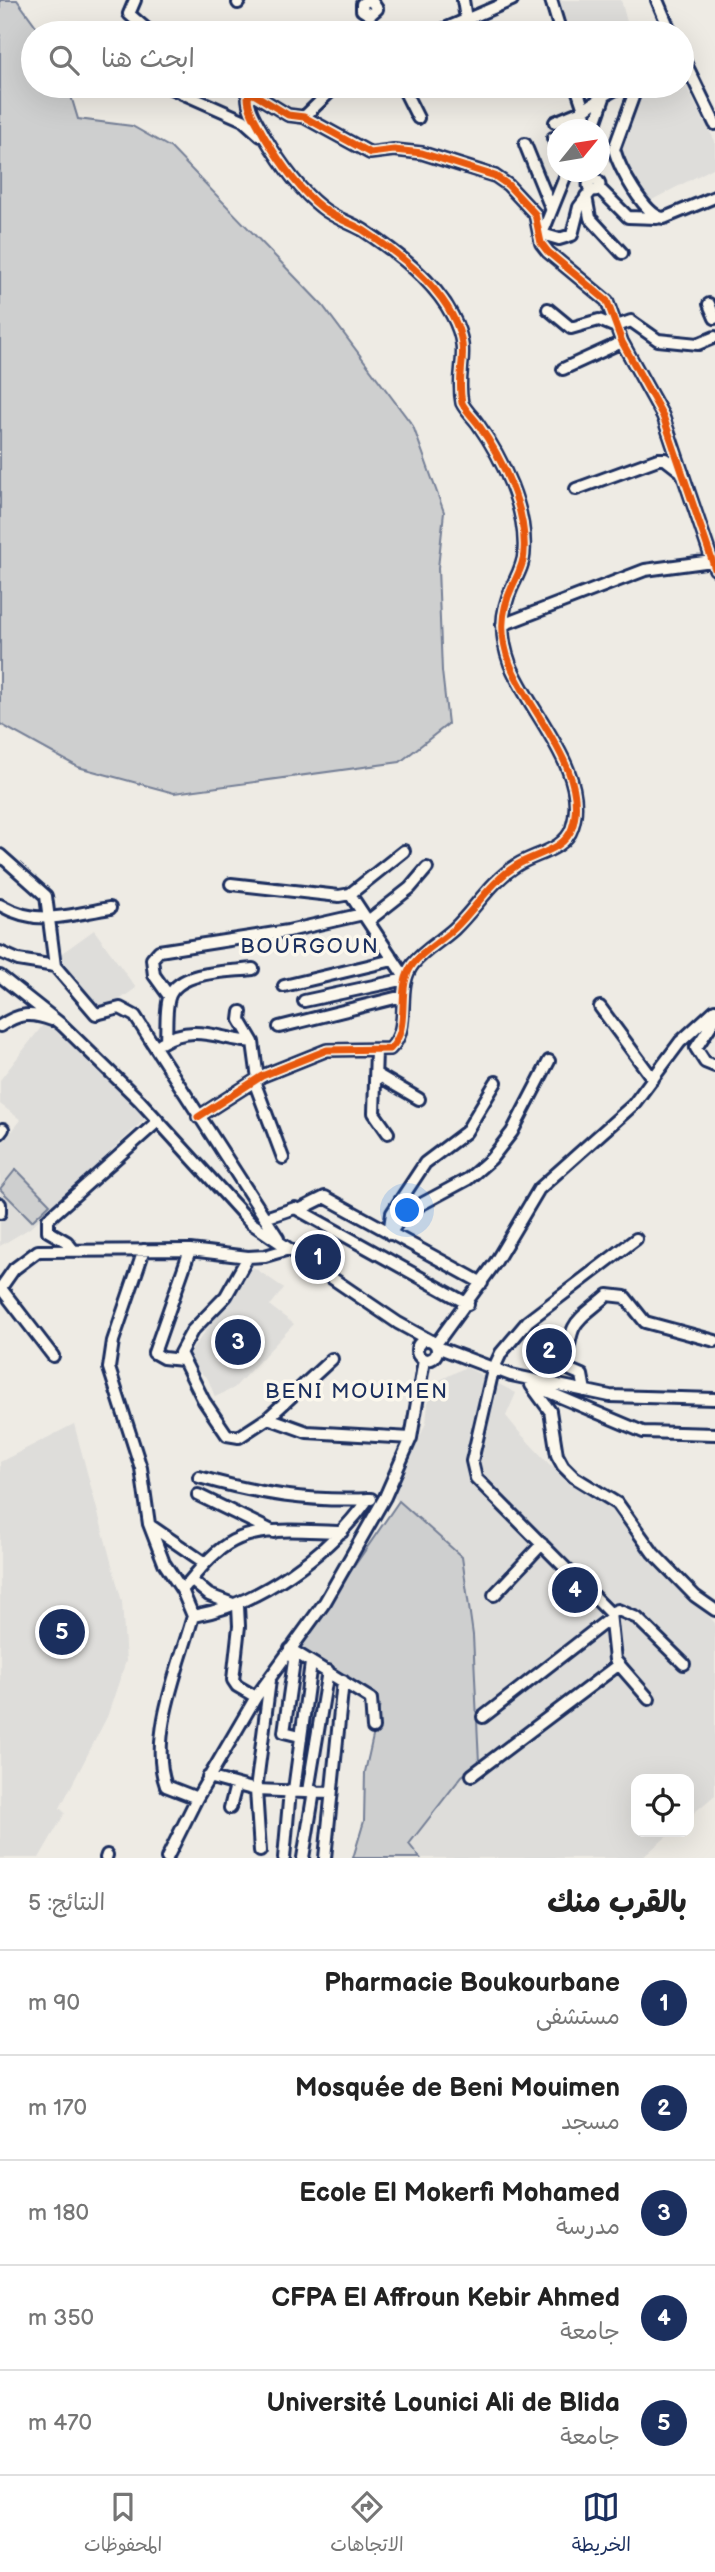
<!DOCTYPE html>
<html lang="ar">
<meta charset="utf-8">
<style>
:root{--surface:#fff;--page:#f6f6f6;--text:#222;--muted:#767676;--line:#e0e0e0;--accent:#1b2f5e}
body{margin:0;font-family:"Balsamiq Sans","Playpen Sans Arabic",sans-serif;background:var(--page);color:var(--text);direction:rtl}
.controls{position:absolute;right:21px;bottom:21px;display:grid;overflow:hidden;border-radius:14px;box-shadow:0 7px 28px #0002}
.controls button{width:63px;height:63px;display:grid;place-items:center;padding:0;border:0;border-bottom:2px solid var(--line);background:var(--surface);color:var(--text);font:35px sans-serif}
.compass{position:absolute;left:547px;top:119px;width:63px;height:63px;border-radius:50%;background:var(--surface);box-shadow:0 7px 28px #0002;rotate:60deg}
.you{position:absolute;left:408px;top:1211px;width:24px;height:24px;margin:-18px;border:5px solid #fff;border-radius:50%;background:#1a73e8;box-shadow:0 0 0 10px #1a73e833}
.badge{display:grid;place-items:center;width:46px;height:46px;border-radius:50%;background:var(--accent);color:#fff;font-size:23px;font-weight:700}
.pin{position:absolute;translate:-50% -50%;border:4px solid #fff;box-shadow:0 2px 7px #0006}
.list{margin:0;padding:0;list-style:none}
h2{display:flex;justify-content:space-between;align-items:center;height:91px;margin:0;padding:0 28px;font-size:30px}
h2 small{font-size:23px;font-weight:400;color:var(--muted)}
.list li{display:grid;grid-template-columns:46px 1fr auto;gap:21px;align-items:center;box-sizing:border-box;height:105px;padding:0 28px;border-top:2px solid var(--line)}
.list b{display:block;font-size:26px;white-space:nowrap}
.list p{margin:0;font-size:23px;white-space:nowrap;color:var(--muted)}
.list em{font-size:23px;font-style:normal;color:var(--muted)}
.icon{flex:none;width:38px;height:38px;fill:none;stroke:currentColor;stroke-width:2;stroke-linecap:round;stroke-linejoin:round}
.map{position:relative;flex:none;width:715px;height:1858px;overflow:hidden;direction:ltr}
.search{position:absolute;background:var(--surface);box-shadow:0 7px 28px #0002;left:21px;right:21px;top:21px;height:77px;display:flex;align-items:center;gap:18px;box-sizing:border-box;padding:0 24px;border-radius:38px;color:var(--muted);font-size:26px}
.sheet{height:616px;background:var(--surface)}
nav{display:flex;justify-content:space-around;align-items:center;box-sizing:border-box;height:98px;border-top:2px solid var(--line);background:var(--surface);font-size:19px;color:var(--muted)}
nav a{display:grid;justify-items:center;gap:4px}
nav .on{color:var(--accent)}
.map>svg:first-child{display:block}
.built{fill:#deddda}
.green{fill:#cecfcf;stroke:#747f96;stroke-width:2}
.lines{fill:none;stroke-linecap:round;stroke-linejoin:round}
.minor-casing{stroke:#1b2f5e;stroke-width:16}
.minor{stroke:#fbf7ec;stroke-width:10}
.cycleway-casing{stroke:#fbf7ec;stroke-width:11}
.cycleway{stroke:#e8590c;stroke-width:7}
.labels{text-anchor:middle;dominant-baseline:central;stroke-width:7;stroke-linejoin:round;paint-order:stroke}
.quarter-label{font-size:21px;letter-spacing:2px;fill:#1b2f5e;stroke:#fbf7ec}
</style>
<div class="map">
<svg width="715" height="1858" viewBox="0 0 715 1858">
<rect width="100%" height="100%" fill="#eeebe4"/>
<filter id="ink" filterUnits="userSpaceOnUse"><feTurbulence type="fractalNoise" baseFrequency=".0143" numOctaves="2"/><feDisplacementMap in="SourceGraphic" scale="14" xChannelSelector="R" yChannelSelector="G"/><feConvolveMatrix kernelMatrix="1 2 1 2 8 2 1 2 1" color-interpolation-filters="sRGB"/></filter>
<g filter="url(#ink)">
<!-- built -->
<path class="built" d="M555,0H621L630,33H564Z
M682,79L715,141V167L648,202L619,149L641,86H682Z
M94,930L136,988L104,1011H96L57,961L58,956Z
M46,1021L146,1118L30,1228L0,1246V1219L7,1210L0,1197V1146L21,1120L0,1104V1080Z
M253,1267L284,1288L270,1306L294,1324L234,1388L215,1397L208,1379L185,1359Z
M466,1367L516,1393L506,1416L519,1432L551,1466L586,1491L593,1490L626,1516L627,1531L715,1623V1795L689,1817V1779H636V1832H672L642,1858H420L409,1844L462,1776L479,1762L473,1635L462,1557L393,1497L426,1423L430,1385Z
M74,1424L122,1602L126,1661L107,1717L60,1808L65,1813L39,1858H0V1462Z"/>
<!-- green -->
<path class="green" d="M0,0H17L41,33H33V86H68L78,119L132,126L171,148L323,306L413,426L444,512L438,568L442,671L448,724L400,762L174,793L78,767L0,724Z
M16,1169L50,1204L32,1221L0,1189Z
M399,1501L462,1557L473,1635L479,1763L462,1776L409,1844L420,1858H353L364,1821L365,1772L380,1705L298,1648Z"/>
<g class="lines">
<defs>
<path id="minor" d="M135,0L129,14L151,33
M368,0L362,4V10L370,15L377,9L371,0
M463,0L466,19
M551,0L561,33
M657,0L671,33
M238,3L240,0
M435,33L512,0
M682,56L715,124
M166,86L243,120L261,136
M402,86L418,118
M576,86L584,110L586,130
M637,86L614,149C619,167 645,217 664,218L715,197
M304,117L336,86
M555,122L584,110L605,95
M593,130L605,95L621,86
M553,138L558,148
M525,144L551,208
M588.5 185a5.5 5.5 0 1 1 11 0a5.5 5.5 0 1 1-11 0Z
M599,188L628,217L657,218
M586,196L590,218L622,253
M542,234L559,239L572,235L579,207L592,190
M542,234L567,172
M709,304L715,318
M548,309L571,328L599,320L618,328
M617,326L631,321L658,340L698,344L715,337
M563,369L622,342
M576,489L658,459H665L683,473
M502,625L645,570L712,561
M0,855L46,896L55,966
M231,884L339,896L350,894L404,851
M0,905C39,927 68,915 110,908
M368,921L410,888L427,868
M0,952L18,960L55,966L96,1014L120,1008L135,1016L278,1238
M0,976L62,1025L139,1100L251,1223L398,1323L429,1340
M284,986L393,960
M169,996L154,975L152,959L159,951L288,931L363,914
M304,1001L406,979L350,894
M600,1007L653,1079
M241,1012L240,1020L253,1042L258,1079
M715,1019L696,1048L705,1062L715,1066
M0,1026C19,1013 31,1012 52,1020
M279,1027L403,996
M166,1040C167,1028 165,1006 170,995C182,970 230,972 253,969
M161,1043C194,1023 218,1039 253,1042
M376,1050L374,1113L388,1133
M376,1074L419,1099
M254,1081L283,1158
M198,1117L262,1076L327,1050L390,1049C413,1027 394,988 413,964C424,950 441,941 454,929C476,908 490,882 517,865C534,854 565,850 572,828C591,772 529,713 510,664C500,637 500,613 512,587C517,576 524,564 524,552C527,509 502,458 478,424C473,417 466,411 462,403C455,368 473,354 452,315C434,280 395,251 363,230C349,222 334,218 321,207C299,190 279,161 264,136C258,124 248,111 248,97L252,93L288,115L304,117L370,153L394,150L422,153L495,176L508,185L535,214L541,243L548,252L607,301L622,342L663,416L715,569
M0,1133L3,1129
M0,1204V1213
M299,1210L325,1197L482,1283
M265,1218L295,1208L468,1304
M390,1227L392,1213L425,1163L466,1132L496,1082
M390,1234L403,1214L468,1179L491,1159L512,1132L549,1061
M144,1250L113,1341L109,1368L141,1468L149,1524L164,1563L182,1590L193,1616C259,1605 330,1553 368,1499
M74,1251L67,1242L48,1231V1219L158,1121
M248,1257L226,1296L192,1331L180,1353L204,1401L227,1435L239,1437L268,1418L332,1359
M0,1287L53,1356
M0,1289L14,1269L38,1251L190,1250L248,1257L265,1256L289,1249
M417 1350a10 10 0 1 1 20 0a10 10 0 1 1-20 0Z
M436,1344L495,1263L539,1189L633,1105L680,1042L715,1010
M437,1347L511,1375L610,1396L715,1399
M182,1360L163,1358L154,1353L190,1250
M531,1385L550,1411L557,1455L563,1466L574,1477L618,1504L653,1553L695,1596L715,1610
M532,1385L643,1432L715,1434
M585,1391L582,1375L568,1369L566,1365C572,1318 573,1325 608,1295L625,1297L645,1322L715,1341
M268,1418L307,1432L411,1438
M199,1477C259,1494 309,1502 371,1499
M198,1495L274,1532
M151,1526L205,1563
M191,1580L209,1595L238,1606L239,1626L233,1680L237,1686L256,1697
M182,1590C197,1573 213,1551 233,1541C264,1525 309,1532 342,1532
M494,1595L542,1544
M610,1613L476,1478L472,1461L493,1370L501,1353L528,1321L636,1239
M193,1616C180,1664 148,1737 166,1786L197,1798
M290,1649L371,1699L373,1728
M295,1654L284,1732L300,1736
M649,1699L615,1660L610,1613L618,1610L637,1618L684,1664
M483,1717L609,1619
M472,1775L618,1665
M208,1777L256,1790L330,1793
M294,1790L311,1663
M308,1791L328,1671
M230,1808L236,1785
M260,1851L256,1790L270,1680
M106,1858L107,1855
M167,1858L197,1798L256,1697L325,1602L385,1497L411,1438L424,1360
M284,1858L290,1790
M303,1858L314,1791
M325,1858L343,1681"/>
</defs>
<!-- minor casing -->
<use href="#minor" class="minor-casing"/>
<!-- minor -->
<use href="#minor" class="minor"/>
<defs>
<path id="cycleway" d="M198,1117L262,1076L327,1050L390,1049C413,1027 394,988 413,964C424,950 441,941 454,929C476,908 490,882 517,865C534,854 565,850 572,828C591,772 529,713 510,664C500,637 500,613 512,587C517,576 524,564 524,552C527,509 502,458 478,424C473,417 466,411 462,403C455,368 473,354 452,315C434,280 395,251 363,230C349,222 334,218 321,207C299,190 279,161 264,136C258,124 248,111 248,97L252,93L288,115L304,117L370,153L394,150L422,153L495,176L508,185L535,214L541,243L548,252L607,301L622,342L663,416L715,569"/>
</defs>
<!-- cycleway casing -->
<use href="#cycleway" class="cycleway-casing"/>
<!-- cycleway -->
<use href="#cycleway" class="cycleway"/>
</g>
</g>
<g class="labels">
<!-- quarter labels -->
<g class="quarter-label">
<text x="310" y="946">BOURGOUN</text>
<text x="357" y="1391">BENI MOUIMEN</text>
</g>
</g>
</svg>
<div class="controls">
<button><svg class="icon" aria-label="locate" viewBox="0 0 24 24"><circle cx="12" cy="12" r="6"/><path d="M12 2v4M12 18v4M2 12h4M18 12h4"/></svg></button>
</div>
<svg class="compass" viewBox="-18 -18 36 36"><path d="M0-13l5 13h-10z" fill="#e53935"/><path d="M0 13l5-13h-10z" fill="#767676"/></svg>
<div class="you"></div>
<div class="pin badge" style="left:318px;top:1257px">1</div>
<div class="pin badge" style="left:549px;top:1351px">2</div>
<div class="pin badge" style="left:238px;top:1342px">3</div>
<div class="pin badge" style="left:575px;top:1590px">4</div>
<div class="pin badge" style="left:62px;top:1632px">5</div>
<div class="search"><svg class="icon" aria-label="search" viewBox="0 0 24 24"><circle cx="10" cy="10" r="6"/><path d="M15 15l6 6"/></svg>ابحث هنا</div>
</div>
<section class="sheet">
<h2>بالقرب منك<small>النتائج: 5</small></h2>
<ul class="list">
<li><span class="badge">1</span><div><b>Pharmacie Boukourbane</b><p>مستشفى</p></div><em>90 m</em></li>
<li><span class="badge">2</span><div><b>Mosquée de Beni Mouimen</b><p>مسجد</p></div><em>170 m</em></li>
<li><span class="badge">3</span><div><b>Ecole El Mokerfi Mohamed</b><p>مدرسة</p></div><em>180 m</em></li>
<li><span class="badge">4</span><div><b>CFPA El Affroun Kebir Ahmed</b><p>جامعة</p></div><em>350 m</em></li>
<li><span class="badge">5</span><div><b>Université Lounici Ali de Blida</b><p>جامعة</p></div><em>470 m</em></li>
</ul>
</section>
<nav>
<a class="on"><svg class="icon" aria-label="map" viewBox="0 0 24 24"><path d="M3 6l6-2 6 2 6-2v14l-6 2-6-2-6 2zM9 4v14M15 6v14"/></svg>الخريطة</a>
<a><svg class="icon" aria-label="directions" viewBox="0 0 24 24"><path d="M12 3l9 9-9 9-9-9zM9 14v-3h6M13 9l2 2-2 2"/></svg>الاتجاهات</a>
<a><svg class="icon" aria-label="saved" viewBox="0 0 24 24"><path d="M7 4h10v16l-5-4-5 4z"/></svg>المحفوظات</a>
</nav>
